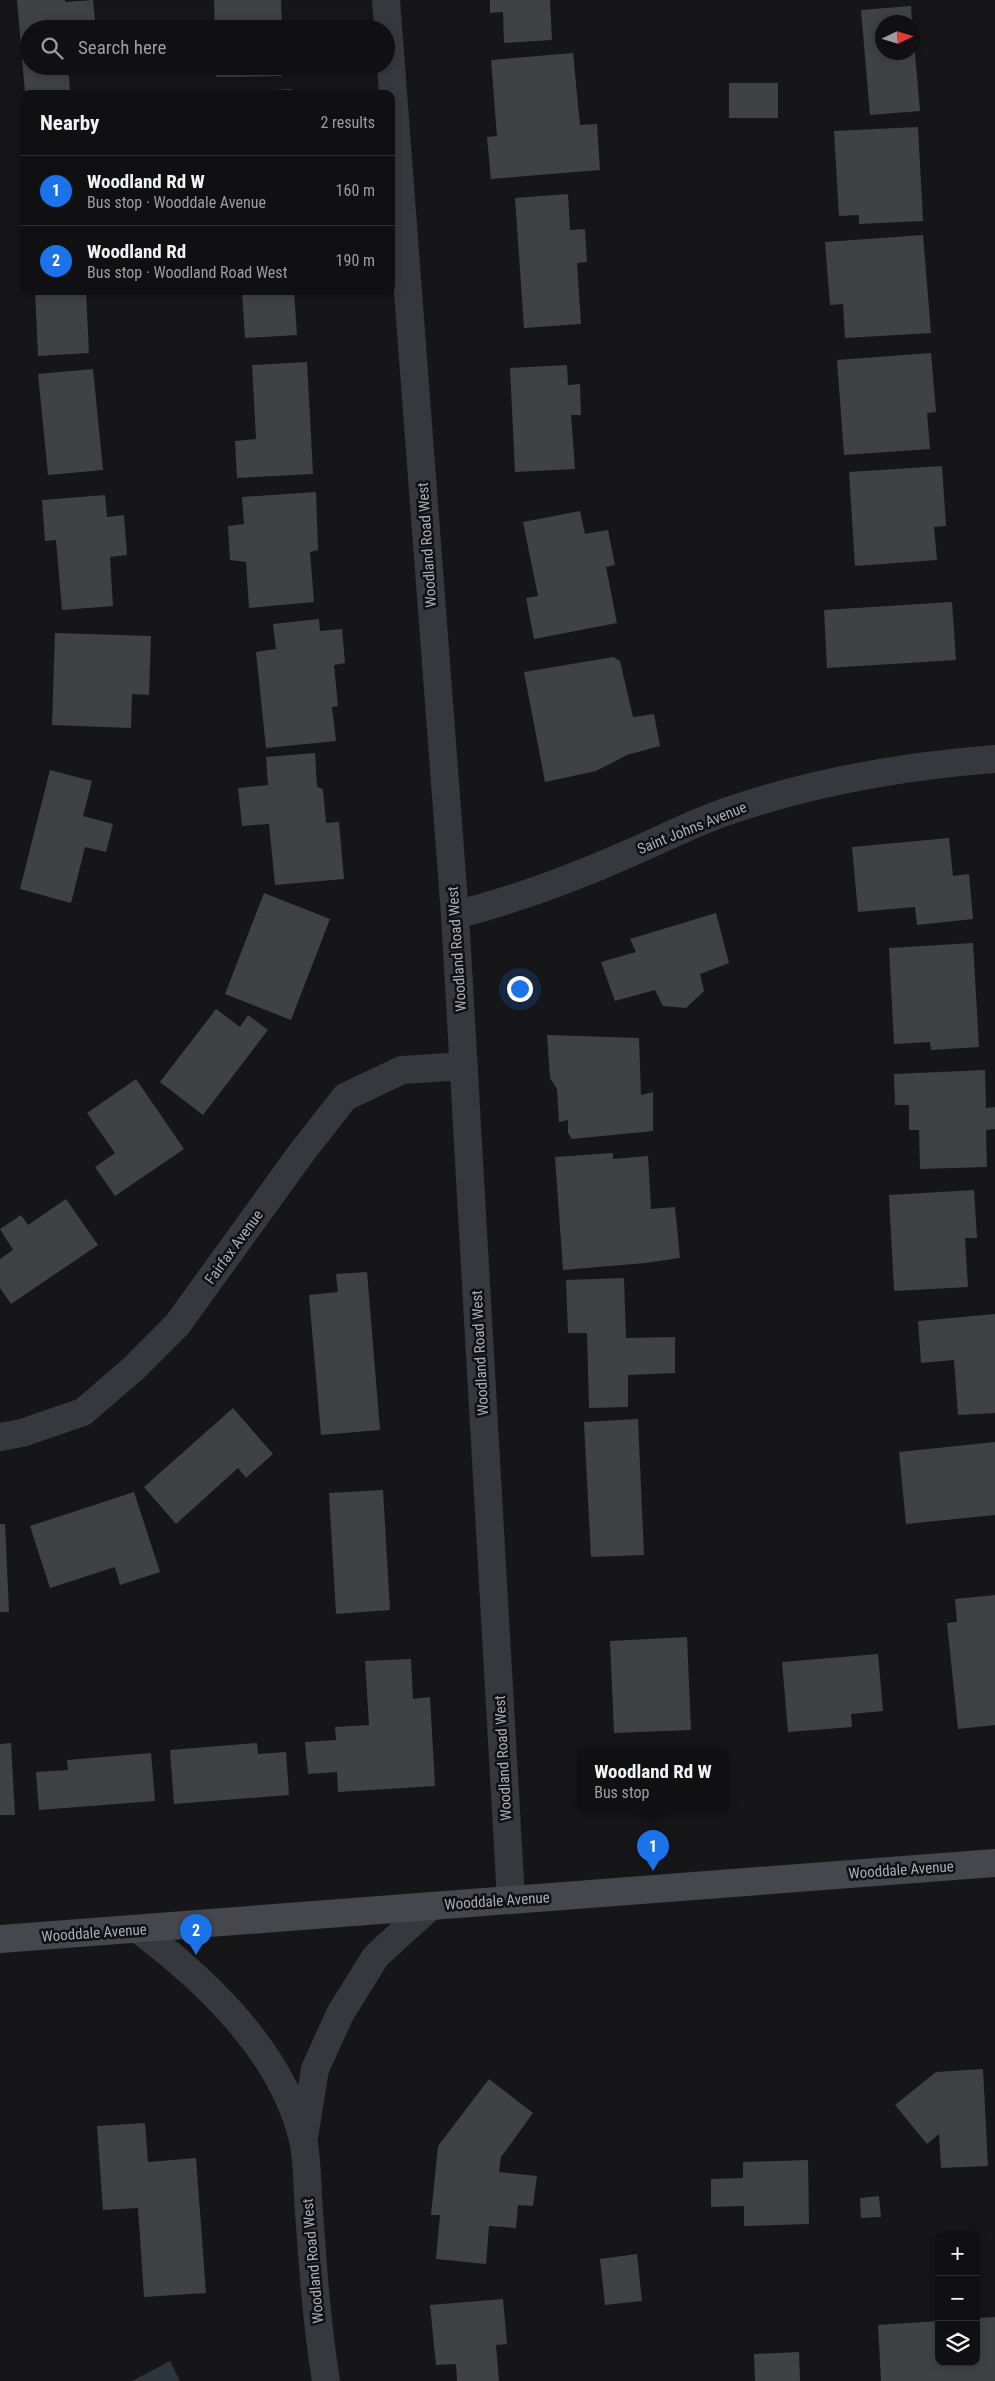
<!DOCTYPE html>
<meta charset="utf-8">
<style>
:root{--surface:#101012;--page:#19191b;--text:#f1f3f6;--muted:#9c9d9f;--line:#303032;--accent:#1a73e8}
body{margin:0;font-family:"Roboto Condensed",sans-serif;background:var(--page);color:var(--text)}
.controls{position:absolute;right:15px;bottom:15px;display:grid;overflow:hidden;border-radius:10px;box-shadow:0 2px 8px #0003}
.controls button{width:45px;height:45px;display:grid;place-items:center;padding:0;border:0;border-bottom:1px solid var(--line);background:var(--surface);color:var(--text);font:25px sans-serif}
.compass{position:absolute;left:875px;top:15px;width:45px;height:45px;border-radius:50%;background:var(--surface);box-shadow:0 2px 8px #0003;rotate:86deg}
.you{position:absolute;left:519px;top:988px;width:18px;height:18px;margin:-12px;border:4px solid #fff;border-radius:50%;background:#1a73e8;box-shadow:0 0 0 8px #1a73e833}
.badge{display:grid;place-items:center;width:32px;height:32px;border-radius:50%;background:var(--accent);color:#fff;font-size:16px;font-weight:700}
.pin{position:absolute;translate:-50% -41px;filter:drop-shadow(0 1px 2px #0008)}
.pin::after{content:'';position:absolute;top:26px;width:18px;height:15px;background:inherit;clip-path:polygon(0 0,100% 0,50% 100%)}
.popup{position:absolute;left:577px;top:1748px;width:152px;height:65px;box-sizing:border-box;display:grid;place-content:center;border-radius:10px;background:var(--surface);filter:drop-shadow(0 1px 4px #0005);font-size:16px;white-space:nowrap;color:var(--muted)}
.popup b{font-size:19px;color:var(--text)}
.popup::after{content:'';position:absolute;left:50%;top:100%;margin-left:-10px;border:10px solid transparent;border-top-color:var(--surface)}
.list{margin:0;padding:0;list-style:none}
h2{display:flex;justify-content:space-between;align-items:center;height:65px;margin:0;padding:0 20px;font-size:21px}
h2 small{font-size:16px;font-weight:400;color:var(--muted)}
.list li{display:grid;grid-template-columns:32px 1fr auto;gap:15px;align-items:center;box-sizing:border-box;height:70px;padding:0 20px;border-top:1px solid var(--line)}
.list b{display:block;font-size:19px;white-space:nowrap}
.list p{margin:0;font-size:16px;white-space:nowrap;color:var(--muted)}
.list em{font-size:16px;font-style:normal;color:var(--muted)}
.icon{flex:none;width:28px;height:28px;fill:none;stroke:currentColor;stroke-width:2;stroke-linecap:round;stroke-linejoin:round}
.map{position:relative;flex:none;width:995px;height:2381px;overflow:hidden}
.search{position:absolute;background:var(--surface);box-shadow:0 2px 8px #0003;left:20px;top:20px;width:375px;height:55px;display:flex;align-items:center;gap:12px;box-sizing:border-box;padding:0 18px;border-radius:28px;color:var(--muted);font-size:19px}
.panel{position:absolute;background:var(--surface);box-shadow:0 2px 8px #0003;left:20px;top:90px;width:375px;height:205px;border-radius:10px}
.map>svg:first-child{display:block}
.water{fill:#2c353c}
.building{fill:#404145}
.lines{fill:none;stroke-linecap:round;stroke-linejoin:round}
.street{stroke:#37383d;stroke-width:28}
.secondary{stroke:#45474d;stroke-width:28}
.labels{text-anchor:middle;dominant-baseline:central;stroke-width:5;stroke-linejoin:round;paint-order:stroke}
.street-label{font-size:15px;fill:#a8adb8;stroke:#111113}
</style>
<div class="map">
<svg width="995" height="2381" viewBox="0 0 995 2381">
<rect width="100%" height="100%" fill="#161618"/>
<!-- water -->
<path class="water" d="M170,2361L180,2381H132Z"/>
<!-- building -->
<path class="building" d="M17,0H65V2L93,0L96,29H29V66H68L70,90L25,93Z
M214,0H281L282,29H215Z
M490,0H550L552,40L504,43L503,12L490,13Z
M911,6L912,22H882V52H912L914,42L920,111L870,115L861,10Z
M573,53L580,125L597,124L600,170L491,179L487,137L497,136L491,60Z
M215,66H282V76L216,77Z
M729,83H778V118H729Z
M291,89V94H237V92Z
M918,127L923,221L859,224V215L839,216L834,131Z
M568,194L570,230L585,229L587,262L577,263L581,324L524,328L515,198Z
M923,235L931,333L845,338L843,304L830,305L825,242Z
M35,291H86L89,353L38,356Z
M242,291H294L297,335L245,338Z
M931,353L936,412L927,413L930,449L844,455L837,360Z
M307,362L313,474L237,478L235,441L256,439L252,365Z
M567,365L568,385L580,384L581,415H571L575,469L515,472L510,368Z
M93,369L103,470L48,475L38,374Z
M942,466L946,526L934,527L937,560L855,566L849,472Z
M316,492L318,550L310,552L314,602L249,608L246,562L230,560L228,526L244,524L242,497Z
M105,495L107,517L124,515L127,555L110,557L113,606L62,610L56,540L45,541L42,500Z
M580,511L585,534L608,530L615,565L606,567L617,623L534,639L526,598L538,596L523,522Z
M952,602L956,660L827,668L824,610Z
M319,619L320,631L342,629L345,663L334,665L338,706L332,707L336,741L266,748L256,652L276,649L273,624Z
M55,633L151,636L149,695L132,694L131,728L52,725Z
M613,657L620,661L633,717L654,714L660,746L627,755L596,771L545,782L524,672Z
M315,753L317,787L323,789L326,823L339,822L344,879L275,885L269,824L242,826L238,788L268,785L266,757Z
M50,770L92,781L83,816L113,824L106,852L85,847L71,903L20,889Z
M949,838L953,876L969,874L973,919L917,925L915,907L858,912L852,847Z
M264,893L330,919L291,1020L225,994Z
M716,913L729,963L700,974L704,991L686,1008L663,1006L655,990L615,1001L601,962L636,952L630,939Z
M973,943L979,1047L931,1050L930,1042L894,1044L889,948Z
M216,1009L240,1027L248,1015L268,1030L203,1115L160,1082Z
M547,1035L639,1038L641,1095L653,1092V1131L572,1139L568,1133V1120L559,1122L557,1089L550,1078Z
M985,1070L986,1108L995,1107V1129L986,1130L987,1167L920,1169L919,1130H909V1105H895L894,1074Z
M136,1079L184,1149L115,1196L95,1167L115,1153L87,1113Z
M613,1153V1159L648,1156L651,1209L675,1207L680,1258L645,1263L563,1270L555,1157Z
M974,1190L977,1238H965L968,1287L894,1291L889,1195Z
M66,1199L98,1245L11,1304L0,1288V1259L13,1250L0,1229L21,1215L28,1225Z
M367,1272L380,1430L321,1435L309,1295L338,1292L336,1274Z
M624,1278L626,1338L675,1337V1373L628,1375V1407L589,1408L587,1333H568L566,1280Z
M995,1314V1413L958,1415L954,1360L921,1363L918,1321Z
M233,1408L273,1454L246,1478L238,1468L176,1524L144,1487Z
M638,1419L644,1555L591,1557L584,1422Z
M995,1442V1515L906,1524L899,1452Z
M383,1490L390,1610L336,1614L329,1493Z
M134,1492L160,1572L120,1585L115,1567L50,1588L30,1526Z
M0,1524H5L9,1612H0Z
M995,1595V1725L958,1729L947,1623L957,1622L955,1599Z
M687,1637L691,1730L614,1733L610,1641Z
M878,1654L883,1711L851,1714L852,1727L788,1732L782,1662Z
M411,1659L413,1699L430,1697L435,1786L338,1792L337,1772L308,1774L305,1742L336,1740L335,1727L369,1725L365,1661Z
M11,1743L15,1815H0V1744Z
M257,1743L258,1754L286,1752L289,1795L174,1804L170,1750Z
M151,1753L155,1801L39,1810L36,1772L68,1770L67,1760Z
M983,2069L988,2166L941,2168L939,2134L927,2144L895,2105L936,2072Z
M489,2079L533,2113L501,2157L499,2172L537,2176L533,2206L518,2205L516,2228L489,2226L486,2264L436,2259L440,2215H431L438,2146Z
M145,2123L148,2162L196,2158L206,2293L144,2297L138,2208L103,2210L97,2126Z
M808,2160L809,2224L744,2226V2206L711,2207V2179L743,2178V2162Z
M879,2196L881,2217L861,2218L860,2198Z
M637,2254L642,2301L605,2305L600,2259Z
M503,2299L507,2344L496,2345L499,2381H457L456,2364L436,2365L430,2305Z
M995,2317V2381H881L878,2325L939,2321V2362H976V2318Z
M799,2352L800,2381H755L754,2354Z"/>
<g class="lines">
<!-- street -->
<path class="street" d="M386,0L455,915L511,1899
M455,915C515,900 574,878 630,853C663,839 695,822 728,811C816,781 903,766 995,759
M0,1437L22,1433L83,1412L133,1369L177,1325L302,1152L345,1097L402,1070L464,1066
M139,1930C207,1981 283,2054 303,2140C308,2163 307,2189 309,2212C313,2269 317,2325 326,2381
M304,2137L315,2069L340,2014L376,1956L431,1906"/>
<!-- secondary -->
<path class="secondary" d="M0,1939L995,1863"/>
</g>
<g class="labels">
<!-- street labels -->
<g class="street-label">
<text transform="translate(427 545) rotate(-94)">Woodland Road West</text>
<text transform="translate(692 828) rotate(-22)">Saint Johns Avenue</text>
<text transform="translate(457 949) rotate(-94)">Woodland Road West</text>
<text transform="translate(234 1247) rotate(-54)">Fairfax Avenue</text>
<text transform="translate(480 1353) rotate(-93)">Woodland Road West</text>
<text transform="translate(503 1758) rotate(-93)">Woodland Road West</text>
<text transform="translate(901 1870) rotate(-4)">Wooddale Avenue</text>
<text transform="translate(497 1901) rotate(-4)">Wooddale Avenue</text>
<text transform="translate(94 1933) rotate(-4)">Wooddale Avenue</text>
<text transform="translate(313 2261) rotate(-95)">Woodland Road West</text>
</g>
</g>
</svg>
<div class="controls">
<button>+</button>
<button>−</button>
<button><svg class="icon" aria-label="layers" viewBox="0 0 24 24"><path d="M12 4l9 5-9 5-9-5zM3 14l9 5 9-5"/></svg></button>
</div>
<svg class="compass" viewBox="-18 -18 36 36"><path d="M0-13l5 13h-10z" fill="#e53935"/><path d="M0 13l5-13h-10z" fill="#9c9d9f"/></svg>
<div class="you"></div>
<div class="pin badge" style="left:653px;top:1871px">1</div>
<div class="popup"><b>Woodland Rd W</b>Bus stop</div>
<div class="pin badge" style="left:196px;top:1955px">2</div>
<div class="search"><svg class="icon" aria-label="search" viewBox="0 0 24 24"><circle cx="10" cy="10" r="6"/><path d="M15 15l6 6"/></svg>Search here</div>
<section class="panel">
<h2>Nearby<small>2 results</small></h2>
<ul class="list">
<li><span class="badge">1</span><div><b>Woodland Rd W</b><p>Bus stop · Wooddale Avenue</p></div><em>160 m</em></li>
<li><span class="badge">2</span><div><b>Woodland Rd</b><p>Bus stop · Woodland Road West</p></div><em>190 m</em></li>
</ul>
</section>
</div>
